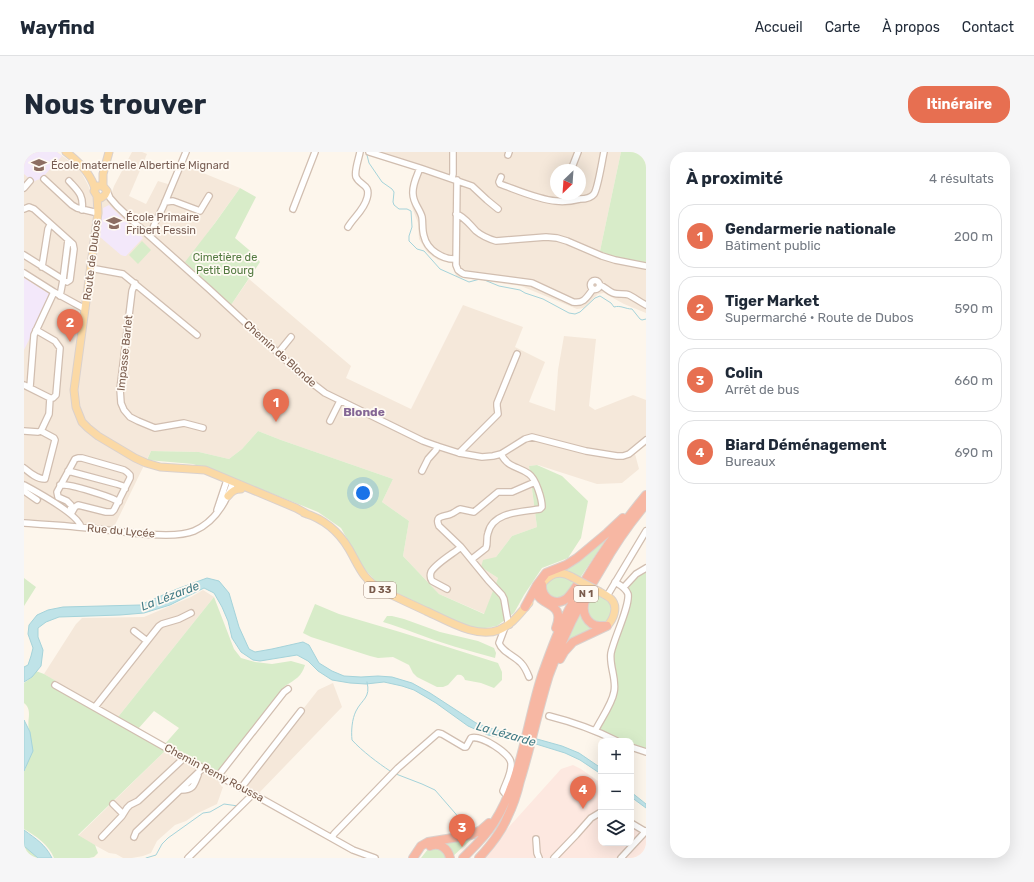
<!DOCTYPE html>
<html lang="fr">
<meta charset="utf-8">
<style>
:root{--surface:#fff;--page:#f6f6f7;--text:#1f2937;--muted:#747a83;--line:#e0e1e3;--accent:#e76f51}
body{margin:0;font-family:Rubik,sans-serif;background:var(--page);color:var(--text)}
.controls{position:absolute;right:12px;bottom:12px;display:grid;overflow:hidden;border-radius:8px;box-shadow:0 4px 16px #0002}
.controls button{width:36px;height:36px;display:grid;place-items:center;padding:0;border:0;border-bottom:1px solid var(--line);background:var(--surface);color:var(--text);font:20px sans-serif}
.compass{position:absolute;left:526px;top:12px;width:36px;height:36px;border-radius:50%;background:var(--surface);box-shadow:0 4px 16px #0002;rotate:205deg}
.you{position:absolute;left:339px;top:341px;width:14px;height:14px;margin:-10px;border:3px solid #fff;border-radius:50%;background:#1a73e8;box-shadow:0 0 0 6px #1a73e833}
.badge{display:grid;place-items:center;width:26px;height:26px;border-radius:50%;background:var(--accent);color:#fff;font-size:13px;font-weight:700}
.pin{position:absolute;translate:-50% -33px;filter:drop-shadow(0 1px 2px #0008)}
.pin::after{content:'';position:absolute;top:21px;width:14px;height:12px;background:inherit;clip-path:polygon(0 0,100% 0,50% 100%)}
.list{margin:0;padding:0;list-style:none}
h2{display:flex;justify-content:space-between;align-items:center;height:52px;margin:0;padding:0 16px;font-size:17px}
h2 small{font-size:13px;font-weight:400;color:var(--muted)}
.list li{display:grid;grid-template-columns:26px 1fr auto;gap:12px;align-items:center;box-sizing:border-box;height:64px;margin:0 8px 8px;padding:0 8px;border:1px solid var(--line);border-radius:16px}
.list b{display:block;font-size:15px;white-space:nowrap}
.list p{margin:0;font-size:13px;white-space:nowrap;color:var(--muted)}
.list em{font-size:13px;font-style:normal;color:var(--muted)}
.icon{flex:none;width:22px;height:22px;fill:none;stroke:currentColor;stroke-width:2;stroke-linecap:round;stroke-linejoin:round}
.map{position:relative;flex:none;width:622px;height:706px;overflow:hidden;border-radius:16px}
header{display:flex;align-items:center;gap:24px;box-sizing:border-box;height:56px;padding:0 20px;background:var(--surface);border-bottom:1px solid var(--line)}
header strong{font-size:19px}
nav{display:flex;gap:22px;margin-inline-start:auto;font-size:14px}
.intro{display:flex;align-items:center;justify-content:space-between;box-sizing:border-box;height:96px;padding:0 24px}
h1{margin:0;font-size:28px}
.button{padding:10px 18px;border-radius:16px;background:var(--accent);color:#fff;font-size:14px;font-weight:700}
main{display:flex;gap:24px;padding:0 24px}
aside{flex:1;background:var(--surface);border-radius:16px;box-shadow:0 4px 16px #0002}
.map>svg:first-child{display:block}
.residential{fill:#f5e8da;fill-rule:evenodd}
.commercial{fill:#fde8e0}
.education{fill:#f3e8fa}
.green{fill:#d8ecc9}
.water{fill:#bfe3e8;stroke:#a5d3da}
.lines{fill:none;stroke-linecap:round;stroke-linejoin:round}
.stream{stroke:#a5d3da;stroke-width:1}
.minor-casing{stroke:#d1beb0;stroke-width:8}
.major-casing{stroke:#dad1cd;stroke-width:9}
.highway-casing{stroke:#dad1cd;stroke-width:10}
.minor{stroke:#fff;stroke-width:5.5}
.major{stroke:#fbd9a5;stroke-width:7}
.highway{stroke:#f7b7a3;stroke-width:8}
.major-bridge-casing{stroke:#dad1cd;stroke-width:9;stroke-linecap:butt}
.major-bridge{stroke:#fbd9a5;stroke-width:7}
.labels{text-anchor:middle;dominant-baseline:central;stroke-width:3.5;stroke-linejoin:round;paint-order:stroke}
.shield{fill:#fffaf3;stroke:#a28b7f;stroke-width:1}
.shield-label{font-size:10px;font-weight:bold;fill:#7a5c4d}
.education-label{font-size:11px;fill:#785e54;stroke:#fffaf3;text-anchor:start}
.park-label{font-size:11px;fill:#537a41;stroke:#fffaf3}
.street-label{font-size:11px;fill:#7a5c4d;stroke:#fffaf3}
.neighbourhood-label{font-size:12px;font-weight:bold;fill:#846695;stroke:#fffaf3}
.water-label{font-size:12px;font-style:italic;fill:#437c86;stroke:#fffaf3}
</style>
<header>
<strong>Wayfind</strong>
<nav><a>Accueil</a><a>Carte</a><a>À propos</a><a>Contact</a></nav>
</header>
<div class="intro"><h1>Nous trouver</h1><a class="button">Itinéraire</a></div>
<main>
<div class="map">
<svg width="622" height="706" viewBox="0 0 622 706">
<rect width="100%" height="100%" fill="#fdf6ec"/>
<!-- residential -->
<path class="residential" d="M0,0H33L44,8L57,20L64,33L70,48L79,49L88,40L90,34L108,0H118L123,2L105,44L122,52L134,29L147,33L157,12L216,36L162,111L207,153L225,127L327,214L322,226L387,257L439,153L499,175L491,195L521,210L505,250L531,259L534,218L540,184L572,187L565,254L571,258L609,243L622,248V293L611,302L615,317L598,331L573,332L514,313L505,314L513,375L488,384L472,405L457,415L474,426L461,462L415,442L379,404L385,369L358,350L369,327L257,288L234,279L218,297L205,307L175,300L127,299L90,375L0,367Z
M354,0H597L576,99L590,105L622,111V161L600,152L580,141L574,142L560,156L553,157L497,134L432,125L430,112L414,108L403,100L395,87L394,71L388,55L386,41L392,18L352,6ZM532,18H556V42H532Z
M179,438L190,445L94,565L41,535L20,522L52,472L58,466L120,465L167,445Z
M309,531L318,555L234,642L219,634L294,538Z
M142,598L199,629L197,634L199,635L193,652L172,662L162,669L151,673L133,689L127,701L119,704L108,706H99L92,702L85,701L54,684Z"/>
<!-- commercial -->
<path class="commercial" d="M549,613L557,617L577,631V691H607V671L622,680V706H458L476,685L537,617Z"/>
<!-- education -->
<path class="education" d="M3,0H33L38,4L17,27L13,28L9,30L0,22V4Z
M85,53L119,86L102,104H100L97,103L76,85L79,56Z
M0,126L27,143L0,198Z"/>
<!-- green -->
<path class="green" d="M597,0H622V111L590,105L576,99Z
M216,36L232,45L211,86L231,103L236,110L207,153L161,110L191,71Z
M118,89L127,98L114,112L105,103Z
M234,279L257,288L369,327L358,350L385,369L379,404L415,442L460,462L474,426L457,415L459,408L472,405L488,384L513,375L505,314L513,313L538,324L564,349L557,386L544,406L518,416L500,443L490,461L473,474L456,477L439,473L353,431L339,415L317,376L294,360L212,327L169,312L123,308L127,299L175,300L205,307L218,297Z
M587,380L556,426L546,420L541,416Z
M622,416V600L607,595V589H593L571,579L590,541L586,509L603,453L600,435Z
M534,424H540L552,431C546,439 540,446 530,448L520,436C523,430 527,427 534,424Z
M0,426L12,435L0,454Z
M568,440L578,445L587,452C588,460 586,469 578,472L564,466L562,452Z
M190,445L210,497L217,506L231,510L248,512L267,509L281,513C278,524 271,528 261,534L192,621L140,593L155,576L130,559L114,577L94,565Z
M291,452L315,462L376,480L474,511L478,520V528L470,536L457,531L441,528C440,524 437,522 433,523L424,533L419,535H413L393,525L389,521L385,513L369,505L354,506L346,504L287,485L279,481Z
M555,462L561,469L571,476L542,492H541Z
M363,464H368L380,467L416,480L454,489L470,496L472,501L471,506C445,499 417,491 391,481C380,477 370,473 359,470Z
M12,519L20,522L32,529L30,533L142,598L54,683L71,693L74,701L70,705L65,706H30C25,693 12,684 0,677V619L2,616L6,580C1,570 10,559 0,551V531L8,525Z
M451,684L428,705L416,689Z
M0,694L14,706H0Z
M404,697H417L424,706H397Z"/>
<!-- water -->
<path class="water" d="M183,426L195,429L205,441L215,475L225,497L231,500L248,497L279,490L285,493L295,511L308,519L320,524L337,525L354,524L368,525L388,531L406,541L452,571L469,577L513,587L538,594L555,601L577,616V622L556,608L541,601L512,592L464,583L453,578L444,574L412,551L390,538L378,534L360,530L342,532L326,531L308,528L294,519L284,509L273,503L236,509L229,508L217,500L208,486L204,469L198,455L190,441L180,436L146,453L120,461L96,463L35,465L22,470L14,476V485L19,498L17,514L8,525L0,530V515L4,513L7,504L9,496L4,482L5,473L13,463L24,458L39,455L116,453L153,437Z
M0,568L6,580L9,599L0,619Z
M607,640L622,652V656L607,645Z
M0,678C12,687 21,692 28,706H14L0,694Z"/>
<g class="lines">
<!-- stream -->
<path class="stream" d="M343,3L345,11L358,30L368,37L370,40L369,50L370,53L375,57H383L387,59L388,75L385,84V89L393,97L400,99L416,117L445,130L456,127H458L475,134L496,138L501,141L519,147L545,161L551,162L556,160L571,146L576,144L587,151L590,155C597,153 601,157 608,157L616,167L618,168L622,167
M343,530C347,546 338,547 332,559C328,567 327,579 328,588C338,599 354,611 366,619
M372,622L398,632L411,638L444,676
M122,706L132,703L138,692L144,686L179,661L186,660L200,652L214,654"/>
<defs>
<path id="minor" d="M345,0L396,16L448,34L463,48L474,57
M484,3L485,0
M396,16C393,24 388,33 389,42C389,51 396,57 398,65C399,71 398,78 400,84C403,98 419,108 432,107
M547,18L554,0
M477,25L475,30L476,32C493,38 515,48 532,49C540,50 548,49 556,47C561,47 567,46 570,42C574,36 578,9 580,0
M428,26L429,22V0
M20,27L48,53L53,56L74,61
M433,28L432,113L434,118L438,121L440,122L508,131L549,150C560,152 563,145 569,137
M45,29C54,39 60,43 58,58
M0,36L6,29
M83,39L86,46L93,54L112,72L185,137L279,224L301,241L399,289L413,294L435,301L458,305L469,304L477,302L501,287L508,285L562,299L593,304H599L605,302L622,288
M141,50L149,49L152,50L176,59L185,44
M0,57L5,55L10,57L49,92L50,97L46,128L43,130L0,103
M269,57L291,0
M432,62C440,64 446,73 452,79C458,84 465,87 472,89L522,85L533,86L543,89L578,104L591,108L622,114
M324,75C330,65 340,58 343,46C347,32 336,34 332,25C330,19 335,6 336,0
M125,83L129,76L131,71L139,55L162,0
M18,115L24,77L26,73
M66,116L99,122L173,183
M0,121L30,140L61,157
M566.5 133a4.5 4.5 0 1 1 9 0a4.5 4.5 0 1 1-9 0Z
M111,131L108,139L96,237L97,251L100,258L106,265L114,269L126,274L131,276L160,271L179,276
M576,133C581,135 584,139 589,141C594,143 601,141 605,143C611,146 616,150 622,153
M36,144L39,128L44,88
M12,178L31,189L36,196L32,243L29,246H26
M254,201L267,185
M0,233L26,246
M6,235L10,183L30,140
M306,269L316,249
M0,279L14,280L17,279L30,286L31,288L21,327C13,327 6,321 0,316
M17,279L25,262L26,246
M435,301L474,262L473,254V251L493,202
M44,319L48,320L93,332L99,334L101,337
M398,319L404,307L412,298L413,294
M0,333C13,340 54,362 57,375
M36,333C44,331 88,345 95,350
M0,339L13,348
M193,358L203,328
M46,361L47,353L43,349L34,345L33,340L51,307L54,306H58L100,318L103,320L106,323V326L90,358L88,360H82L54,353L51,355L47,362
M0,371C24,373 49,374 73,377C97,379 149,388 170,379C191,370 202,351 209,330
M448,407L462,396C464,391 462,386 464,381C469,359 499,360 516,357L518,355C518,347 512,327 505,322C494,314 484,316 477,302
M600,435L612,422L622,416
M423,437L408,429C406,426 406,423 407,420C411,412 430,401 437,395
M583,444L622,379
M485,473L484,470L480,447L478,443L464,428L437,395L415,374C410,363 420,365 427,362C430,361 433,358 436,357L450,360L474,340H488L511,330
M481,475L475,491C478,500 491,504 497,511C501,515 503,520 505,525
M110,479L123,489
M31,533L160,606L229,642L329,698L351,706
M71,555L135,474L138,472L155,467L167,461
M525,564C549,570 571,578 593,589
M571,579C577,567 588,552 590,540C593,527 585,514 587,501C590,486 606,454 604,442C602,436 596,433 591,430
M607,595L622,600
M194,624L260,540L264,537
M217,636L277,559
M157,638C169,638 170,634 174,623
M89,652L99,662
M607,671L622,680
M78,685L98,664L103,656L106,653L114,649L160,606
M110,685L112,680L179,616
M308,686L310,682L374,616L414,581L418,582L440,595H442L447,586C457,583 486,601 487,611C488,621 482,630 479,639L483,644
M512,687L513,701L515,706
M164,706L229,642
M530,706L552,683L567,666L577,660
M597,706L622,679"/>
<path id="major" d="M42,0C54,9 67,22 71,37
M79,34H73L70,39L73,44L74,61L50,238L52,255L58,270L64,276L74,284L111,306L122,311L136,315L181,318L272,356L283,362
M79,34V22L85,0
M73,44L77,46L81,43L83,39L79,34
M204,344C208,339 211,337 217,337
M280,361C300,367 315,380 325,397C336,416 338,426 357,438C372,445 387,452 402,459C423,468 452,487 475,478C489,472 496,461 505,451
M516,434C526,422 534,417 548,425
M576,440C579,442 584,444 587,447C595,455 589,468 583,474"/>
<path id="highway" d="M518,433C517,445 530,455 542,447C547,443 550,437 554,432
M512,440C517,455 542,450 532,476
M561,449C557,460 563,473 575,474C577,474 580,474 582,474
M501,455L513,433L522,421L542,413L553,406L583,381L599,366
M536,507L540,500L549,490L583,474
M406,694C415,690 424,696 426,706
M389,706L397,694L404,690L447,683L457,678L465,671
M439,706C450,695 461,685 469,672C498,628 502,572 518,523C527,498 536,473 549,450C569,412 594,377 622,343
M455,706C466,694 477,681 483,666C489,654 493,642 496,629C507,594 514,558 525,523C538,486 556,450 577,417C590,394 605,372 622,352"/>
</defs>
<!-- minor casing -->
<use href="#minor" class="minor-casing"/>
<!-- major casing -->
<use href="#major" class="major-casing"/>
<!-- highway casing -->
<use href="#highway" class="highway-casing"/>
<!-- minor -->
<use href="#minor" class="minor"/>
<!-- major -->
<use href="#major" class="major"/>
<!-- highway -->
<use href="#highway" class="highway"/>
<defs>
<path id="major-bridge" d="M548,425L576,440"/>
</defs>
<!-- major-bridge casing -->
<use href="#major-bridge" class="major-bridge-casing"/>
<!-- major-bridge -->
<use href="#major-bridge" class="major-bridge"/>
</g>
<!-- icons -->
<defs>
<symbol id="school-bare" viewBox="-9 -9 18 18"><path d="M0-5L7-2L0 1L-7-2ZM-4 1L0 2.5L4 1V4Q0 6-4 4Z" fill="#8d6e63" stroke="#fffaf3" stroke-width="2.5" paint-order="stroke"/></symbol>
</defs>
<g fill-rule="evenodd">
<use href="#school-bare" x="4" y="2" width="22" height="22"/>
<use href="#school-bare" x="79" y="60" width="22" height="22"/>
</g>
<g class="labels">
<!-- shield labels -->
<g class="shield">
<rect x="340" y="430" width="32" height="16" rx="3"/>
<rect x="550" y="434" width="24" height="16" rx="3"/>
</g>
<g class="shield-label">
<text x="356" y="438">D 33</text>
<text x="562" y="442">N 1</text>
</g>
<!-- education labels -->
<g class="education-label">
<text x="27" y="13">École maternelle Albertine Mignard</text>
<text x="102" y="65">École Primaire<tspan x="102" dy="13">Fribert Fessin</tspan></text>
</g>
<!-- park labels -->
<g class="park-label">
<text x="201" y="105">Cimetière de<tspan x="201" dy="13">Petit Bourg</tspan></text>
</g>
<!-- street labels -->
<g class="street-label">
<text transform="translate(68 108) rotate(-83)">Route de Dubos</text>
<text transform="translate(101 201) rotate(-84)">Impasse Barlet</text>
<text transform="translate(256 202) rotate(42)">Chemin de Blonde</text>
<text transform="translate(97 379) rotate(5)">Rue du Lycée</text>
<text transform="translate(190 621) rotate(28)">Chemin Remy Roussa</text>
</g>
<!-- neighbourhood labels -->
<g class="neighbourhood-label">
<text x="340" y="260">Blonde</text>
</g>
<!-- water labels -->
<g class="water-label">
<text transform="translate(146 444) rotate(-21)">La Lézarde</text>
<text transform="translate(482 582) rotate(16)">La Lézarde</text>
</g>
</g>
</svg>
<div class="controls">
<button>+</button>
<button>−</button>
<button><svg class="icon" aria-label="layers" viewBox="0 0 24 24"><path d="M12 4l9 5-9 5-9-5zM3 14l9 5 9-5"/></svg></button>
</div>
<svg class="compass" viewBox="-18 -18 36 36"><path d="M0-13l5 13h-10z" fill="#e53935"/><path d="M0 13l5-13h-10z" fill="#747a83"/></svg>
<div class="you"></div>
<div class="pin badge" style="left:252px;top:270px">1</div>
<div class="pin badge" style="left:46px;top:190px">2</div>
<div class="pin badge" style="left:438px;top:695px">3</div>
<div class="pin badge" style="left:559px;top:657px">4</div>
</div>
<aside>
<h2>À proximité<small>4 résultats</small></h2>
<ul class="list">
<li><span class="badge">1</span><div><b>Gendarmerie nationale</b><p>Bâtiment public</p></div><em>200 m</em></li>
<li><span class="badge">2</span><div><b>Tiger Market</b><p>Supermarché · Route de Dubos</p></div><em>590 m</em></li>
<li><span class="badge">3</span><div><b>Colin</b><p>Arrêt de bus</p></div><em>660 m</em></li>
<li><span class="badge">4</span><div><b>Biard Déménagement</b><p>Bureaux</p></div><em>690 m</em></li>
</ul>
</aside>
</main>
